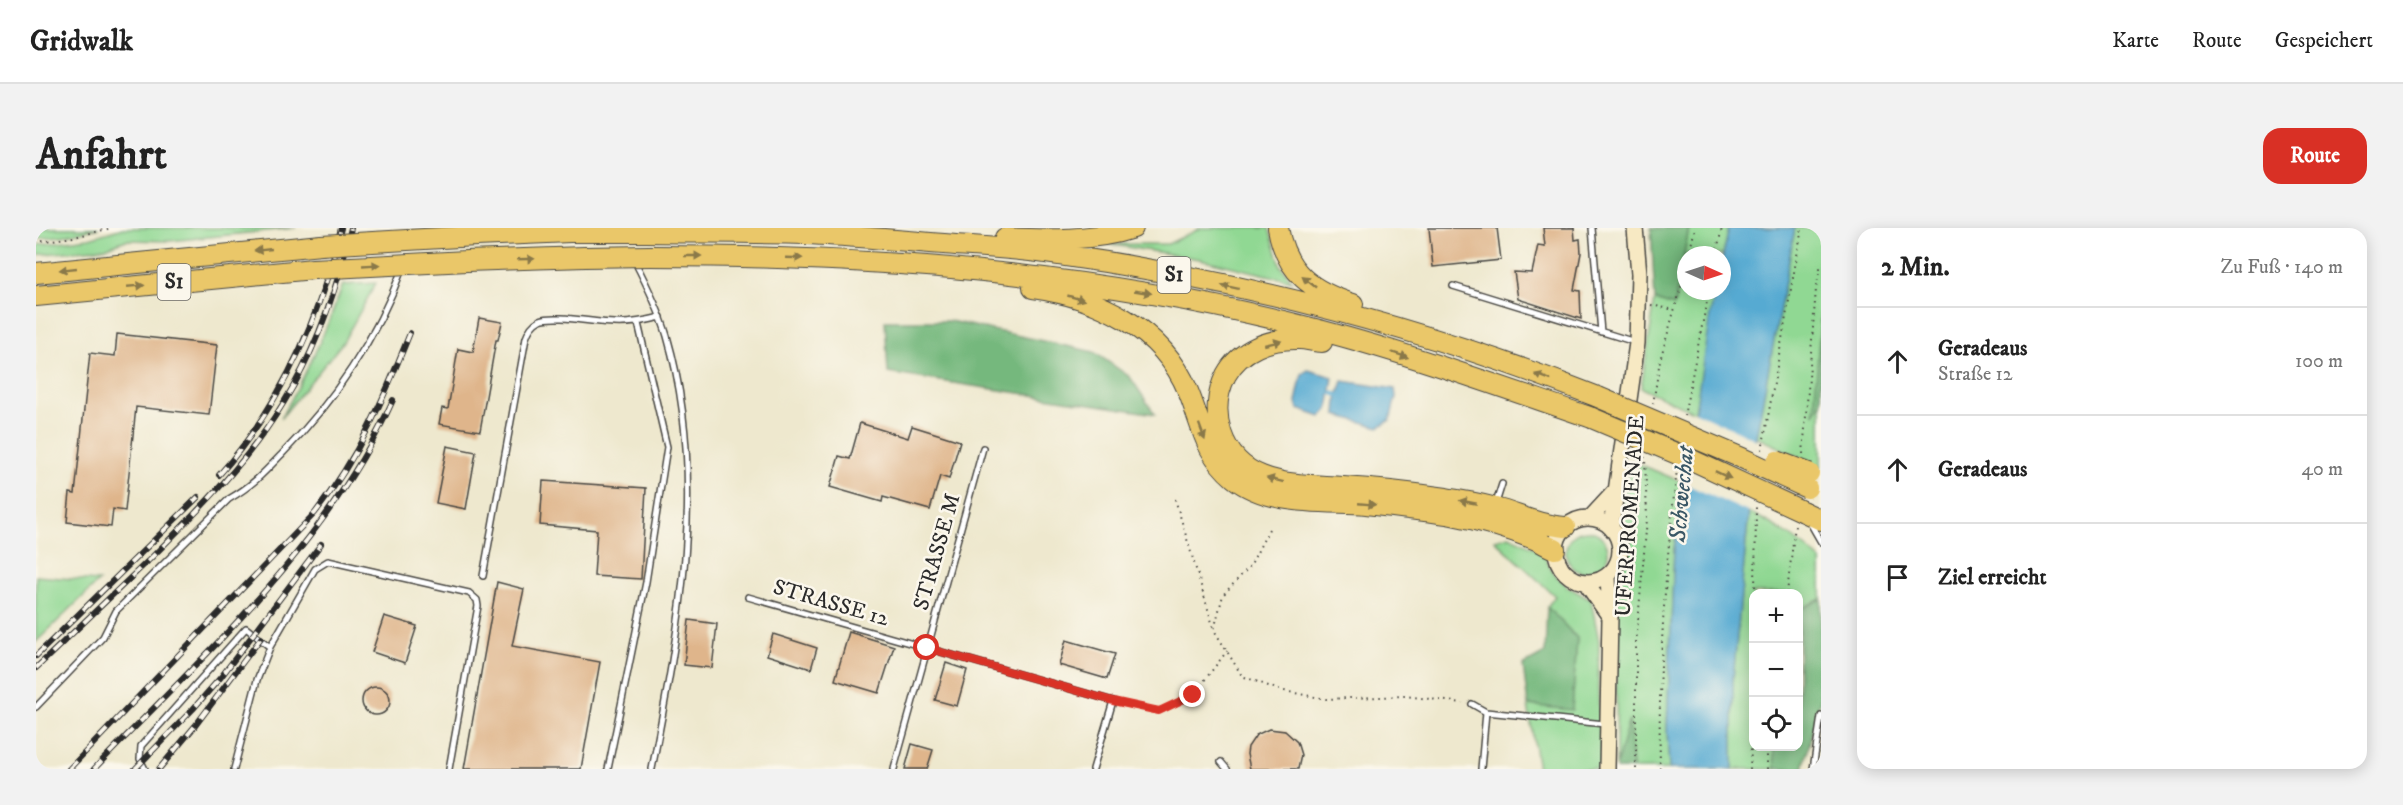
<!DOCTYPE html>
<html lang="de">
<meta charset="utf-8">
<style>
:root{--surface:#fff;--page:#f2f2f2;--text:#222;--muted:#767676;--line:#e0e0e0;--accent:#d93025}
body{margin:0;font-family:"IM FELL DW Pica",serif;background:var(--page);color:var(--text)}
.controls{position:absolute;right:18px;bottom:18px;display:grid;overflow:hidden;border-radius:12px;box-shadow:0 3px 15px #0003}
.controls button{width:54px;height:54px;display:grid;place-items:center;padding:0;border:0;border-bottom:2px solid var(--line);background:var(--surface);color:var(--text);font:30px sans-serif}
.compass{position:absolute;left:1641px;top:18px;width:54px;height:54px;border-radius:50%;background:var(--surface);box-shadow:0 3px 15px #0003;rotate:93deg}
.stop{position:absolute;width:18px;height:18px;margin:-14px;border:4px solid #d93025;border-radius:50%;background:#fff}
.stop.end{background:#d93025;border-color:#fff;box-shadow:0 2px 6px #0008}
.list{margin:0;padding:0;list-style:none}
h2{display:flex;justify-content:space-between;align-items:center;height:78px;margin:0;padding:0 24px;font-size:26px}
h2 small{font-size:20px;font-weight:400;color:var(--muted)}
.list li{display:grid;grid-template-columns:39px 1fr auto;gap:18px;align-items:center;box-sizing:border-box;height:108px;padding:0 24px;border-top:2px solid var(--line)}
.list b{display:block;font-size:22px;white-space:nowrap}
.list p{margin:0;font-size:20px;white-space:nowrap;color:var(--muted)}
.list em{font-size:20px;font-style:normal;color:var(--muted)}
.icon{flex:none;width:33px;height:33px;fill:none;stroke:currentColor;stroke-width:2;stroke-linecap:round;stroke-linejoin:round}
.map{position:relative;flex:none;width:1785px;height:541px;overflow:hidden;border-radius:18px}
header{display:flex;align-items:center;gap:36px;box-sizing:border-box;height:84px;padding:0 30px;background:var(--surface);border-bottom:2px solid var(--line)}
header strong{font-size:28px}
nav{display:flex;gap:33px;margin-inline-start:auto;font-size:21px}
.intro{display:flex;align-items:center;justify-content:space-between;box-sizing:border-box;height:144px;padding:0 36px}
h1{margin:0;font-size:42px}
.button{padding:15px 27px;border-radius:18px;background:var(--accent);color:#fff;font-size:21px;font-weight:700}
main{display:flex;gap:36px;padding:0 36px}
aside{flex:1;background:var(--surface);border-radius:18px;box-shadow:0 3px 15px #0003}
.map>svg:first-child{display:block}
.green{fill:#90d893;stroke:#5e825f;stroke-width:1.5}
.forest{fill:#74b87d;stroke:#507254;stroke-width:1.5}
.water{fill:#56aad2;stroke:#406a7e;stroke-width:1.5}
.pier{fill:#eee8ce}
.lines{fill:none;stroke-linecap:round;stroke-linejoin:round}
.stream{stroke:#56aad2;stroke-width:4}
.building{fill:#dfb58b}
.lane-casing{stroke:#484743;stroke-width:8}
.secondary-casing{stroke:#484743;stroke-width:18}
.highway-casing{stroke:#484743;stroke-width:22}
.path{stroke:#484743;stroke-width:2;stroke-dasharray:1.5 4.5;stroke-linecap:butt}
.lane{stroke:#fff;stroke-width:5}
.secondary{stroke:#f7e9c3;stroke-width:15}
.highway{stroke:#eac769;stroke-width:20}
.rail-casing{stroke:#2b2b2b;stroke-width:6}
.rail{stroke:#fbf7ec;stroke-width:4;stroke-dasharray:11;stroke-linecap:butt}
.highway-bridge-casing{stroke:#484743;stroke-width:22;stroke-linecap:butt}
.highway-bridge{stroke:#eac769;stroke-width:20}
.oneway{fill:#8a794a}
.route{stroke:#d93025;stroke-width:8}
.labels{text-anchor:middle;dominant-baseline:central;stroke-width:5;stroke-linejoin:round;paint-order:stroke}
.shield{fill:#fbf7ec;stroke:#696865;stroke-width:1.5}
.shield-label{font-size:21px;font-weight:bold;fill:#2b2b2b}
.street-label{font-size:22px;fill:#2b2b2b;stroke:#fbf7ec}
.water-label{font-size:24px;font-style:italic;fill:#3a5765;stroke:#fbf7ec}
</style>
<header>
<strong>Gridwalk</strong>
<nav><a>Karte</a><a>Route</a><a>Gespeichert</a></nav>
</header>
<div class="intro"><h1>Anfahrt</h1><a class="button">Route</a></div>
<main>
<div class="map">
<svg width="1785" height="541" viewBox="0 0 1785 541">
<rect width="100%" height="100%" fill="#fbf7ec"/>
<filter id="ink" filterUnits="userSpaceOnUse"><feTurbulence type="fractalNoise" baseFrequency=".0167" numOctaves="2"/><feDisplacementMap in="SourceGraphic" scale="12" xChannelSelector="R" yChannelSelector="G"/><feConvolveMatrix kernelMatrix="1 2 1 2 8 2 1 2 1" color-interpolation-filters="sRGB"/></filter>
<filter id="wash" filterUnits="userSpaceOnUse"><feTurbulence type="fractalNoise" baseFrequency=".008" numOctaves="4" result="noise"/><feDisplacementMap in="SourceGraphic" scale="24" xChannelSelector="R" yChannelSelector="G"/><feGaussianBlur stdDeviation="1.35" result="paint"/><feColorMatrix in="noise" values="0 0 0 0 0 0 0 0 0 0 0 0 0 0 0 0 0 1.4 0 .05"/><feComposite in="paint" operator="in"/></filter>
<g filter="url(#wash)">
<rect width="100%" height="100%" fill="#eee8ce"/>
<!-- green -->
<path class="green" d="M0,0H63L32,7L0,11Z
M87,0H260L134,13L90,12L69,20L0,27V17L53,10Z
M1165,0H1233L1245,38L1256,53L1164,31L1072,16H1132Z
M1653,0H1693L1686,32V27H1650V63H1679L1659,184L1605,160L1619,72L1638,78Z
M1759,0H1785V239L1720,209Z
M340,55L307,114L245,190C270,147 290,104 307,57Z
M1596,233L1648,255L1638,321L1631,501L1633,541H1596L1593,495L1580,538L1581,378L1577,354L1591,334L1592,317L1584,289Z
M1713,284C1741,298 1763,312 1785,333V371L1763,382L1762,365H1718V518L1738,519L1739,541H1697V451Z
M1530 324a21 21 0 1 1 42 0a21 21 0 1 1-42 0Z
M1473,308L1506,323L1517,345L1532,359L1555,372L1563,413L1562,459L1566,541H1502L1492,477L1536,481L1541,410L1511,379L1519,368L1459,312Z
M0,348L63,353L0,414Z"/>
<!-- forest -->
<path class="forest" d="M1615,0H1653L1638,78L1619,72Z
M1785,77V174L1778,186L1785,79Z
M914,93L1058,124L1094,149L1119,186L852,145L849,93Z
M1785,371V469L1767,541H1739L1738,519L1762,518L1763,382Z
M1511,379L1541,410L1536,482L1492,477L1487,437L1509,425Z
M1593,492L1596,541H1580V538Z"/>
<!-- water -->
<path class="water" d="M1693,0H1759L1720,209L1697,451V541H1633L1631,501L1638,321L1674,87L1679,63H1686V32Z
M1272,142L1297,149L1292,182L1285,189L1262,181L1260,174L1266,146Z
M1307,153L1359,161L1360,169L1354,192L1343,199L1300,187L1301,171Z"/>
<!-- pier -->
<path class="pier" d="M1656,182L1723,213L1716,286L1645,254Z"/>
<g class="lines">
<!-- stream -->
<path class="stream" d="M1296,165L1302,167"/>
</g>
<g id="blocks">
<!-- building -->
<path class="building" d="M1393,0H1461L1465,32L1397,39Z
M1507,0H1538L1539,12L1544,11L1545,25L1538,62L1544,63L1545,91L1482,71L1478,44L1496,45L1502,17L1509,18Z
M443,90L466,94L462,112H460L444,203L403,196L406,180L412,181L422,121L437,124Z
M81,106L181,117L173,187L100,179L89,283L77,281L75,299L31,294L34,265L39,266L54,125L79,128Z
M824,195L872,210L876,198L924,213L913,251L904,248L894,282L847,269L846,274L794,259L803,228L814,231Z
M411,218L440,224L430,281L400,275Z
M507,253L610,260L605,351L558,348L561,302L504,297Z
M461,354L488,361L476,418L564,434L545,541H428Z
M348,388L381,398L369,435L336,424Z
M653,392L681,396L676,440L648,437Z
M813,404L858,418L843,465L799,452Z
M737,406L781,420L775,441L731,427Z
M1030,412L1079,426L1071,451L1023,437Z
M910,435L931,442L921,478L899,472Z
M326 473a14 14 0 1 1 28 0a14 14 0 1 1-28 0Z
M1233,501L1249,503L1261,514L1265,527L1262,541H1214L1211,526L1212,519L1220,507Z
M876,516L897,522L891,541H869Z"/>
</g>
</g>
<g filter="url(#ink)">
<use href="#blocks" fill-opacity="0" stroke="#484743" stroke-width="1.5"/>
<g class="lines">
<defs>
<path id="lane" d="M1556,0L1565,104
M598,32C611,57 623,81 631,108C672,251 644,398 616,541
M1417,58L1599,114
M1460,275L1466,256
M1773,293L1785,314
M447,348L490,110C493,102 496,96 504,92C519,86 560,95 578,95C594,96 609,93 625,89
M712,369L1077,473L1057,541
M1436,476L1450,484L1445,541
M0,479L67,409L80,383L193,271C216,258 228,245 246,226C297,174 341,110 366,41
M1450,484L1569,496
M1185,534L1191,541
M109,541L104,531L105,518L210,400L234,419
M198,541L221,452L234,419L279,341L292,333L433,365L441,372L442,378L413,541
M572,541L610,354L631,219L602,95
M858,541L947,220
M1777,541L1785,488"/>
<path id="secondary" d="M1555,289L1580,262
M1520 322a32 32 0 1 1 64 0a32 32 0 1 1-64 0Z
M1575,299L1601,115L1603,46L1599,0
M1550,355L1574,389
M1571,541L1574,389L1572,348"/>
<path id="highway" d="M1242,0C1250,45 1276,63 1317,76
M611,4C671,5 731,4 791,7C830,9 869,13 908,16C942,19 977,20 1010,25C1199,51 1386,99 1562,169
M440,8L534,4
M969,10C1010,12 1058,13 1097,0
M614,28C835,28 1056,44 1271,99C1367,123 1462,158 1556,190
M431,33L549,29
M0,45L285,17
M997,60C1062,69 1126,100 1152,163C1166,197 1168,225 1198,250C1233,278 1288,273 1330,276C1357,279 1384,282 1411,286C1443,292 1474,301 1503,313C1508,316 1513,319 1519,321
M0,68L277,41
M1286,114C1278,114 1271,111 1263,111C1235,110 1204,121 1190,147C1171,184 1185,232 1226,248C1251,258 1280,257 1307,259C1341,261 1376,265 1410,270C1426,273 1444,275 1459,280C1484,287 1502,297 1529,299
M1768,284L1785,292"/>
</defs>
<!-- lane casing -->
<use href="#lane" class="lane-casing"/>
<!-- secondary casing -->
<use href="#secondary" class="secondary-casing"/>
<!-- highway casing -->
<use href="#highway" class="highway-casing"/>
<!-- path -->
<path class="path" d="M0,14L38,9L76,0
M1653,27L1659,0
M1680,27L1686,0
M1615,77L1639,82
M1617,176L1624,132L1650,42
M1648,188L1673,63
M1726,222L1766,0
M1767,226L1780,61L1785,35
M1139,271L1178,401
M1233,301L1214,338L1187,367L1178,402L1206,448L1243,462L1290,471L1369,468L1427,475
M1719,365L1720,278
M1751,365L1759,297
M1085,475L1123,484L1157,467L1191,423
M1600,541V416L1611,291L1609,229
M1624,541C1622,442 1629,340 1641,242
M1714,541L1718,456
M1731,541V518"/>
<!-- lane -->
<use href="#lane" class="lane"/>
<!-- secondary -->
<use href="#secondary" class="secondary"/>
<!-- highway -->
<use href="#highway" class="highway"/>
<defs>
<path id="rail" d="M183,247C246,176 283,92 305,0
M0,428L162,269
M0,440C37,405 74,369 112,333C161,284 212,234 248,174C281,121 301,61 315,0
M33,541L279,285C324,227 347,172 374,105
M58,541C168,427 291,318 357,172
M99,541L157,481L185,449L285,316
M123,541L159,498L225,410"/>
</defs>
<!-- rail casing -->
<use href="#rail" class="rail-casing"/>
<!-- rail -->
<use href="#rail" class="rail"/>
<defs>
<path id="highway-bridge" d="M534,4H611
M285,17L440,8
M549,29L614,28
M277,41L431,33
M1562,169L1706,230L1771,260
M1556,190L1658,233L1768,284
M1741,233L1773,245"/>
</defs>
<!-- highway-bridge casing -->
<use href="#highway-bridge" class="highway-bridge-casing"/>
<!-- highway-bridge -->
<use href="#highway-bridge" class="highway-bridge"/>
</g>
<!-- one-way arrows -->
<defs><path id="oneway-solid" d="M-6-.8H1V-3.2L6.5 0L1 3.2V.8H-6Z" transform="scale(1.5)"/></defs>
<g class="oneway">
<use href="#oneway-solid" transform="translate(227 22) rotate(174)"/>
<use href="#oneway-solid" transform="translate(657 28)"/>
<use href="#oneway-solid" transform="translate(758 30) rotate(2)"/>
<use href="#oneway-solid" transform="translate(490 31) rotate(-2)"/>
<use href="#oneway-solid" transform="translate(335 37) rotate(-3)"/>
<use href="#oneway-solid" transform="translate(32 41) rotate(174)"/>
<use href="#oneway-solid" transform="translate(1273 54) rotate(-142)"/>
<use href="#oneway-solid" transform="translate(100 58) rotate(-5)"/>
<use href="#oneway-solid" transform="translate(1194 59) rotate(-168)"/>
<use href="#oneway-solid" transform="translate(1107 64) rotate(9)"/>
<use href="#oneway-solid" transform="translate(1040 70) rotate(16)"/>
<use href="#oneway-solid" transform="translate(1237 115) rotate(-13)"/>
<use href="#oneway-solid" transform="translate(1364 127) rotate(18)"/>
<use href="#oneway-solid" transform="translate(1507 149) rotate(-160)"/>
<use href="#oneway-solid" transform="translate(1166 204) rotate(70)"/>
<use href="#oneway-solid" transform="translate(1687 247) rotate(25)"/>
<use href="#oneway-solid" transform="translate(1239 252) rotate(-166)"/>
<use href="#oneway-solid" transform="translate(1432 274) rotate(-169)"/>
<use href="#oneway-solid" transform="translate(1331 276) rotate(5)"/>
</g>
</g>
<g class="lines" filter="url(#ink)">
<!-- route -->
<path class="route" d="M891,420L1077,473L1123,483L1157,467"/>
</g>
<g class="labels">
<!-- shield labels -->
<g class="shield">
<rect x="1121.5" y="29" width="33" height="36" rx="4.5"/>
<rect x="121.5" y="36" width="33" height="36" rx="4.5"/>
</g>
<g class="shield-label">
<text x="1138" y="47">S1</text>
<text x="138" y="54">S1</text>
</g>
<!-- street labels -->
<g class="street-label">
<text transform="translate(1594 288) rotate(-86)">UFERPROMENADE</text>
<text transform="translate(901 324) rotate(-74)">STRASSE M</text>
<text transform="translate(795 375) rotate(16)">STRASSE 12</text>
</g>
<!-- water labels -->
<g class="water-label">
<text transform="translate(1646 266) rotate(-85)">Schwechat</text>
</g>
</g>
</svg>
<div class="controls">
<button>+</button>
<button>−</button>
<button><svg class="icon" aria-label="locate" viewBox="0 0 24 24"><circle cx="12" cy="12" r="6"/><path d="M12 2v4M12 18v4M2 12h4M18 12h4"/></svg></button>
</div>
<svg class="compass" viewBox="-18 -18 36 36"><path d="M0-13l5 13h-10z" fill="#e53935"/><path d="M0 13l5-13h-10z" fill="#767676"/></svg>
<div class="stop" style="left:891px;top:420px"></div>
<div class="stop end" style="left:1157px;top:467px"></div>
</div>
<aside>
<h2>2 Min.<small>Zu Fuß · 140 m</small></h2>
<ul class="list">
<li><svg class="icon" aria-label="ahead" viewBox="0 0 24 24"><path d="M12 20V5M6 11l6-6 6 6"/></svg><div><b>Geradeaus</b><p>Straße 12</p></div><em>100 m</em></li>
<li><svg class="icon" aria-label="ahead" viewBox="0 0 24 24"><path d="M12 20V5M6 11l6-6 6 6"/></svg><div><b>Geradeaus</b></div><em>40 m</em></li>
<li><svg class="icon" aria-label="arrive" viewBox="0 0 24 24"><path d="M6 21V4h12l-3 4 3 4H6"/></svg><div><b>Ziel erreicht</b></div></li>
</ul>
</aside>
</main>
